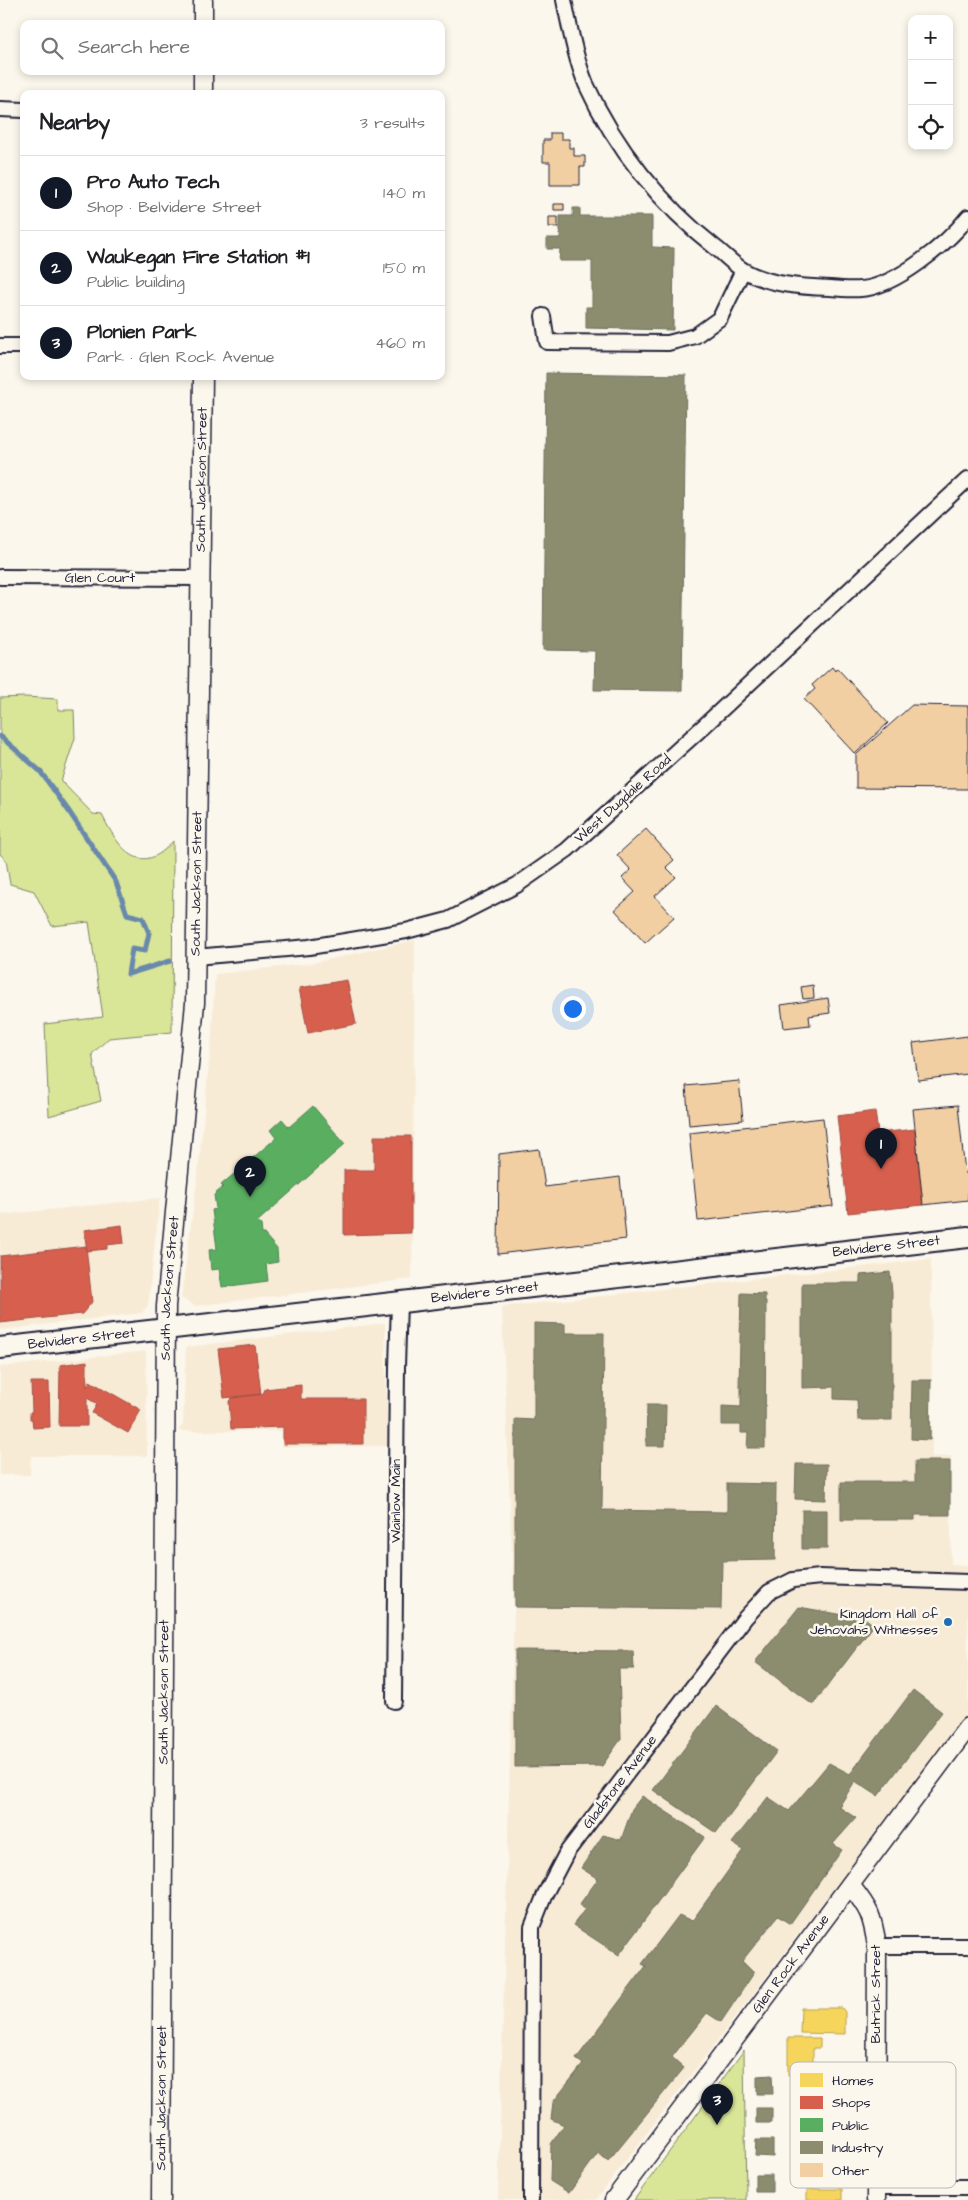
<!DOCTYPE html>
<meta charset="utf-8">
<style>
:root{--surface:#fff;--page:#f6f6f6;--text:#202124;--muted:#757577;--line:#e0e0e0;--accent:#111827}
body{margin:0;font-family:"Architects Daughter",sans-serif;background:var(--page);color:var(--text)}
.controls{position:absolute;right:15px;top:15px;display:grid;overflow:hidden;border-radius:10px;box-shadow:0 2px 8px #0003}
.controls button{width:45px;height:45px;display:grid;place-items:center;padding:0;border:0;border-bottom:1px solid var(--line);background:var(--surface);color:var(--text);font:25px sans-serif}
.you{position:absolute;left:572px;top:1008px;width:18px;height:18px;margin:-12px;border:4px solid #fff;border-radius:50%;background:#1a73e8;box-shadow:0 0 0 8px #1a73e833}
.badge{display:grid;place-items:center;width:32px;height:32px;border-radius:50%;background:var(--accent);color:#fff;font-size:16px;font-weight:700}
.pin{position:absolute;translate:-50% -41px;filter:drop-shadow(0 1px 2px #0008)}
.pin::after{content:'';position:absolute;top:26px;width:18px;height:15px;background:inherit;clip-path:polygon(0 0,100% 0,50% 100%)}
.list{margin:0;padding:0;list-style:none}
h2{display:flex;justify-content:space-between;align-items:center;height:65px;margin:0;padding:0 20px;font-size:21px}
h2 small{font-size:16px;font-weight:400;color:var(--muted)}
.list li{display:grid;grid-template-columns:32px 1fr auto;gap:15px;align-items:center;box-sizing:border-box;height:75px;padding:0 20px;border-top:1px solid var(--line)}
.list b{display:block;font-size:19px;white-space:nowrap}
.list p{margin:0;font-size:16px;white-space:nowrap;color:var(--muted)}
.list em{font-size:16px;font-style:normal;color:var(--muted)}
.icon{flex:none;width:28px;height:28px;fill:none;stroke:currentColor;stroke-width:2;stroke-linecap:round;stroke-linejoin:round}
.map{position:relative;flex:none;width:968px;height:2200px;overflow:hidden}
.search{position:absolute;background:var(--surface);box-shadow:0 2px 8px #0003;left:20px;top:20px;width:425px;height:55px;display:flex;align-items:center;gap:12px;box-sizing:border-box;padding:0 18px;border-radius:10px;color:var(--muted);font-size:19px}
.panel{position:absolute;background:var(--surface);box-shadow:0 2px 8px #0003;left:20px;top:90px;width:425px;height:290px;border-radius:10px}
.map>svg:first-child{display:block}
.built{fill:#f8ebd6}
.green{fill:#d9e597;stroke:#7e8469}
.homes{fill:#f6d55c;stroke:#b69f52}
.shops{fill:#d6604d;stroke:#a04d48}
.public{fill:#5aae61;stroke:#498456}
.industry{fill:#8c8c6e;stroke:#6c6c5f}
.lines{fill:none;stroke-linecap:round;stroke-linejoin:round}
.stream{stroke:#6989ac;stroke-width:5}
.building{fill:#f2cfa3;stroke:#22223b}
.minor-casing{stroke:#22223b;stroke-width:18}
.tertiary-casing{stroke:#22223b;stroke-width:21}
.secondary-casing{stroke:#22223b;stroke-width:24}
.minor{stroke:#fbf7ec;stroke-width:14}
.tertiary{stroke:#fbf7ec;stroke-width:18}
.secondary{stroke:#fbf7ec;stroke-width:20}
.poi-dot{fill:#1f6fb2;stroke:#fbf7ec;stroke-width:2}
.labels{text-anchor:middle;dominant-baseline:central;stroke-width:5;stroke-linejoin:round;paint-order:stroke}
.street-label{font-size:14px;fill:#22223b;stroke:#fbf7ec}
.poi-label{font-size:14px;fill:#22223b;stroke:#fbf7ec;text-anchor:end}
.key{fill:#fbf7ec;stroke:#bab7b7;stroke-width:1}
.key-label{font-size:14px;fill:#22223b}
</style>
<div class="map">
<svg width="968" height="2200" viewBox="0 0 968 2200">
<rect width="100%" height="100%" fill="#fbf7ec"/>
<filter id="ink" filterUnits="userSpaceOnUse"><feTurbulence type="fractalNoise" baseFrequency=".02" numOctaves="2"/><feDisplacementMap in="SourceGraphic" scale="10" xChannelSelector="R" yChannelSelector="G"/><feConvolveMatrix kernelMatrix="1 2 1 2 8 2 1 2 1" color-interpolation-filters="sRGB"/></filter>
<g filter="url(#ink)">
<!-- built -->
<path class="built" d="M415,940L412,1279L195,1306L181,1298L198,1173L212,1033L215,974L313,963Z
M160,1198L148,1305L142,1313L0,1330V1215Z
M931,1259L932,1457L951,1456V1564L968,1565V1712L596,2200H498L514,1610L502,1307Z
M385,1323L387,1446L282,1447V1431H178L183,1425L186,1347Z
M146,1351L147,1456H31L30,1475H0V1367Z"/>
<!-- green -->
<path class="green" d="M25,697L58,699V710H74L75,738L61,781L93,814L102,815C118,847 140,880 173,841L172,1032L109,1038L92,1054L101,1101L49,1116L45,1024L103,1017L89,922L52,926L34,891L10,884L6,860L0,854V698Z
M744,2050L746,2200H634Z"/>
<!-- homes -->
<path class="homes" d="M801,2008H842L845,2012V2034L800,2033Z
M788,2038H820V2048H813V2075H788Z
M807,2189H842V2200H807Z"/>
<!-- shops -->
<path class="shops" d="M347,980L356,1024L308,1033L299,988Z
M875,1111L878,1133L915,1129L923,1205L848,1213L837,1116Z
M374,1136H411V1233L344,1235V1170H374Z
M122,1225L124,1243L107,1245V1249L87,1251L84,1230Z
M86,1246L92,1302L82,1314L0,1323V1256Z
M255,1345L261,1394L224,1398L218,1349Z
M87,1361V1387L90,1381L141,1410L128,1433L92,1413L97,1404L87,1398V1426H59L60,1365Z
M31,1382H49L50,1427L33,1428L32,1419H30V1412H32Z
M301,1385V1399H363V1444H283V1427L231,1429L229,1401L232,1398L263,1394L265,1389Z"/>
<!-- public -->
<path class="public" d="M313,1106L345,1144L257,1222L261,1225L262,1234H264L277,1249L278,1262L266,1264L268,1281L222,1287L219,1269L211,1270L209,1250L217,1249L212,1210L216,1209L214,1195L223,1187L221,1185L276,1138L270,1130L282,1119L289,1127Z"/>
<!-- industry -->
<path class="industry" d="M573,208H580V216H652V247L674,248L673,330L586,328V307H592V261H559L560,249H547V238H560V216H573Z
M546,373L686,375L682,691L594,690L595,651L543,650Z
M890,1272L892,1293V1420H858L857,1400L834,1399V1387L802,1388V1283H860V1275Z
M741,1293L765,1294V1301H766L765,1448H747L748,1433H741V1425H722V1406L741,1407V1387H739Z
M534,1323L565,1324V1333H604L602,1510L727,1512V1483L776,1484L775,1560L722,1561L721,1609L515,1607V1419L534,1420Z
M912,1380H931L930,1440L911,1439Z
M647,1405H666L665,1446H646Z
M915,1461H950V1515H915V1520H841V1482H915Z
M796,1464H827L826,1500L795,1499Z
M802,1510H827V1549H802Z
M799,1607L866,1619L874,1625L813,1705L755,1662Z
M515,1650L633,1651L634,1669H619L621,1739L602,1766L515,1767Z
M913,1690L942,1712L878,1796L855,1781L839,1807L856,1818L833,1844L842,1850L790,1924L778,1916L742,1961L754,1973L721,2022L707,2013L672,2057L684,2068L608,2161L598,2153L569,2193L550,2181L551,2144L564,2125L551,2119L553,2102L583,2064L576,2059L646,1966L642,1964L679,1915L692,1921L743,1850L732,1843L768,1797L789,1811L829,1763L850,1774Z
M716,1706L777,1751L716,1833L653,1790Z
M642,1796L705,1837L619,1955L573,1925L585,1909L579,1905L598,1879L581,1868L603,1835L621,1840L632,1809Z
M772,2075L773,2094H757V2076Z
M756,2108H772V2123H756Z
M756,2140H773V2157L755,2156Z
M755,2175H772V2192H755Z"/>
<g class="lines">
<!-- stream -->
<path class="stream" d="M0,736L40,771L68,810L116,882L127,914L143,918L149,933L145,951L132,949L128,974L170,961"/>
</g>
<!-- building -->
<path class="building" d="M550,133H561V139H569V148H574V156H585V167H580V185H550V162H543V140H550Z
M554,204H564V210H554Z
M549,217H558V227H549Z
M832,667L835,671L837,668L888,723L855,754L804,699L815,689L812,685Z
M912,705L968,706V789L856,788V755Z
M646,829L674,860L666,867L676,877L655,896L674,917L645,943L615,910L635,892L622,878L631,870L617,855Z
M813,985L814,998L803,999L801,987Z
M828,998L830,1013L809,1016L810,1025L784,1028L781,1005Z
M968,1036V1074L918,1080L913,1043Z
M739,1081L743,1120L689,1125L686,1086Z
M958,1105L965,1173H968V1200L923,1205L913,1109Z
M823,1118L833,1206L698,1221L689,1133Z
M539,1149L545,1187L620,1177L626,1239L498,1254L499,1154Z"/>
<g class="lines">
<defs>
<path id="minor" d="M564,0C570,28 575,57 586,84C615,148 661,205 716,248C725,255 733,264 743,270C768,285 802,287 830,288C840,289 851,290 861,289C895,287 948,243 968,217
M0,109L24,110
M543,316L547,342L668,343L695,336L720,318L743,270
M0,346H24
M0,577L201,578
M195,957L309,947L406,931L448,920L517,885L567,850L704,726L968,479
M394,1701L397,1367L399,1302
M877,1946H968
M876,2187H968
M531,2200L532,1927L545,1894L567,1852L745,1618L769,1592L793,1580L820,1577L968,1582"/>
<g id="tertiary">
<path d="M203,0V24"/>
<path d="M203,71V94"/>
<path d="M850,1885C870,1910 872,1915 877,1946L876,2200"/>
<path id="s1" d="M161,2200L166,1306L195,1003L203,376"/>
<path id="s2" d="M614,2200L968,1727"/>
</g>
<g id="secondary">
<path id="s3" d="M0,1348L968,1237"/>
</g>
</defs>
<!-- minor casing -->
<use href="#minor" class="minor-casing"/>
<!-- tertiary casing -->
<use href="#tertiary" class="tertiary-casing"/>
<!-- secondary casing -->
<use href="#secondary" class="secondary-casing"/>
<!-- minor -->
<use href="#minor" class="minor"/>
<!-- tertiary -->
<use href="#tertiary" class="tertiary"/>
<!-- secondary -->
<use href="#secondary" class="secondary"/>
</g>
</g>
<!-- markers -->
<circle class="poi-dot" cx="948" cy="1622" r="5"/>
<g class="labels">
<!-- street labels -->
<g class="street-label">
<text stroke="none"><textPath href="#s1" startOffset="1722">South Jackson Street</textPath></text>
<text x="100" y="578">Glen Court</text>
<text transform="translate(623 799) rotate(-42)">West Dugdale Road</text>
<text stroke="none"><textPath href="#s1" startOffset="1318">South Jackson Street</textPath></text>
<text stroke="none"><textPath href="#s3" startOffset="892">Belvidere Street</textPath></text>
<text stroke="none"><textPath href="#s1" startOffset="912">South Jackson Street</textPath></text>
<text stroke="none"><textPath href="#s3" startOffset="488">Belvidere Street</textPath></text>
<text stroke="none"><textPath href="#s3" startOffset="82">Belvidere Street</textPath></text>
<text transform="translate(396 1501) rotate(-90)">Wainlow Main</text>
<text stroke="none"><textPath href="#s1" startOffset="508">South Jackson Street</textPath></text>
<text transform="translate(620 1782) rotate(-53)">Gladstone Avenue</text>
<text stroke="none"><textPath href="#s2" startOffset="295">Glen Rock Avenue</textPath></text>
<text transform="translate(876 1994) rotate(-90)">Butrick Street</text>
<text stroke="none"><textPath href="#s1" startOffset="102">South Jackson Street</textPath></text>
</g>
<!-- poi labels -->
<g class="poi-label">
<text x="938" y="1614">Kingdom Hall of<tspan x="938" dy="16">Jehovahs Witnesses</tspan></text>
</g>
</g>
<!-- legend -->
<rect x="790" y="2062" width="166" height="126" rx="8" class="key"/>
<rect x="800" y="2073" width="23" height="14" fill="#f6d55c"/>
<rect x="800" y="2096" width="23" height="13" fill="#d6604d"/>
<rect x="800" y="2118" width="23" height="14" fill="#5aae61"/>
<rect x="800" y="2141" width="23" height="13" fill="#8c8c6e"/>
<rect x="800" y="2163" width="23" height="14" fill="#f2cfa3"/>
<g class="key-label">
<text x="832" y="2085">Homes</text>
<text x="832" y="2107">Shops</text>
<text x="832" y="2130">Public</text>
<text x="832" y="2152">Industry</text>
<text x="832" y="2175">Other</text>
</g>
</svg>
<div class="controls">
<button>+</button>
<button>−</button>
<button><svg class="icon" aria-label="locate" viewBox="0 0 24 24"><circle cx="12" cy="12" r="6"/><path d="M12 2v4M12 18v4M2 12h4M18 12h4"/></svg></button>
</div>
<div class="you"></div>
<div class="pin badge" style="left:881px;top:1169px">1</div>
<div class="pin badge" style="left:250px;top:1197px">2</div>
<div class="pin badge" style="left:717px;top:2125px">3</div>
<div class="search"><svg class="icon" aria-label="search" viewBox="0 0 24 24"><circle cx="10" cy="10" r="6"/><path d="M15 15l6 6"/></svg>Search here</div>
<section class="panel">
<h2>Nearby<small>3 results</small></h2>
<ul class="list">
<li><span class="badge">1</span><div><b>Pro Auto Tech</b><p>Shop · Belvidere Street</p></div><em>140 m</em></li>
<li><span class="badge">2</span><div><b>Waukegan Fire Station #1</b><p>Public building</p></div><em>150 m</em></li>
<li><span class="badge">3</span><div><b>Plonien Park</b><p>Park · Glen Rock Avenue</p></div><em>460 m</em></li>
</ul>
</section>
</div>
